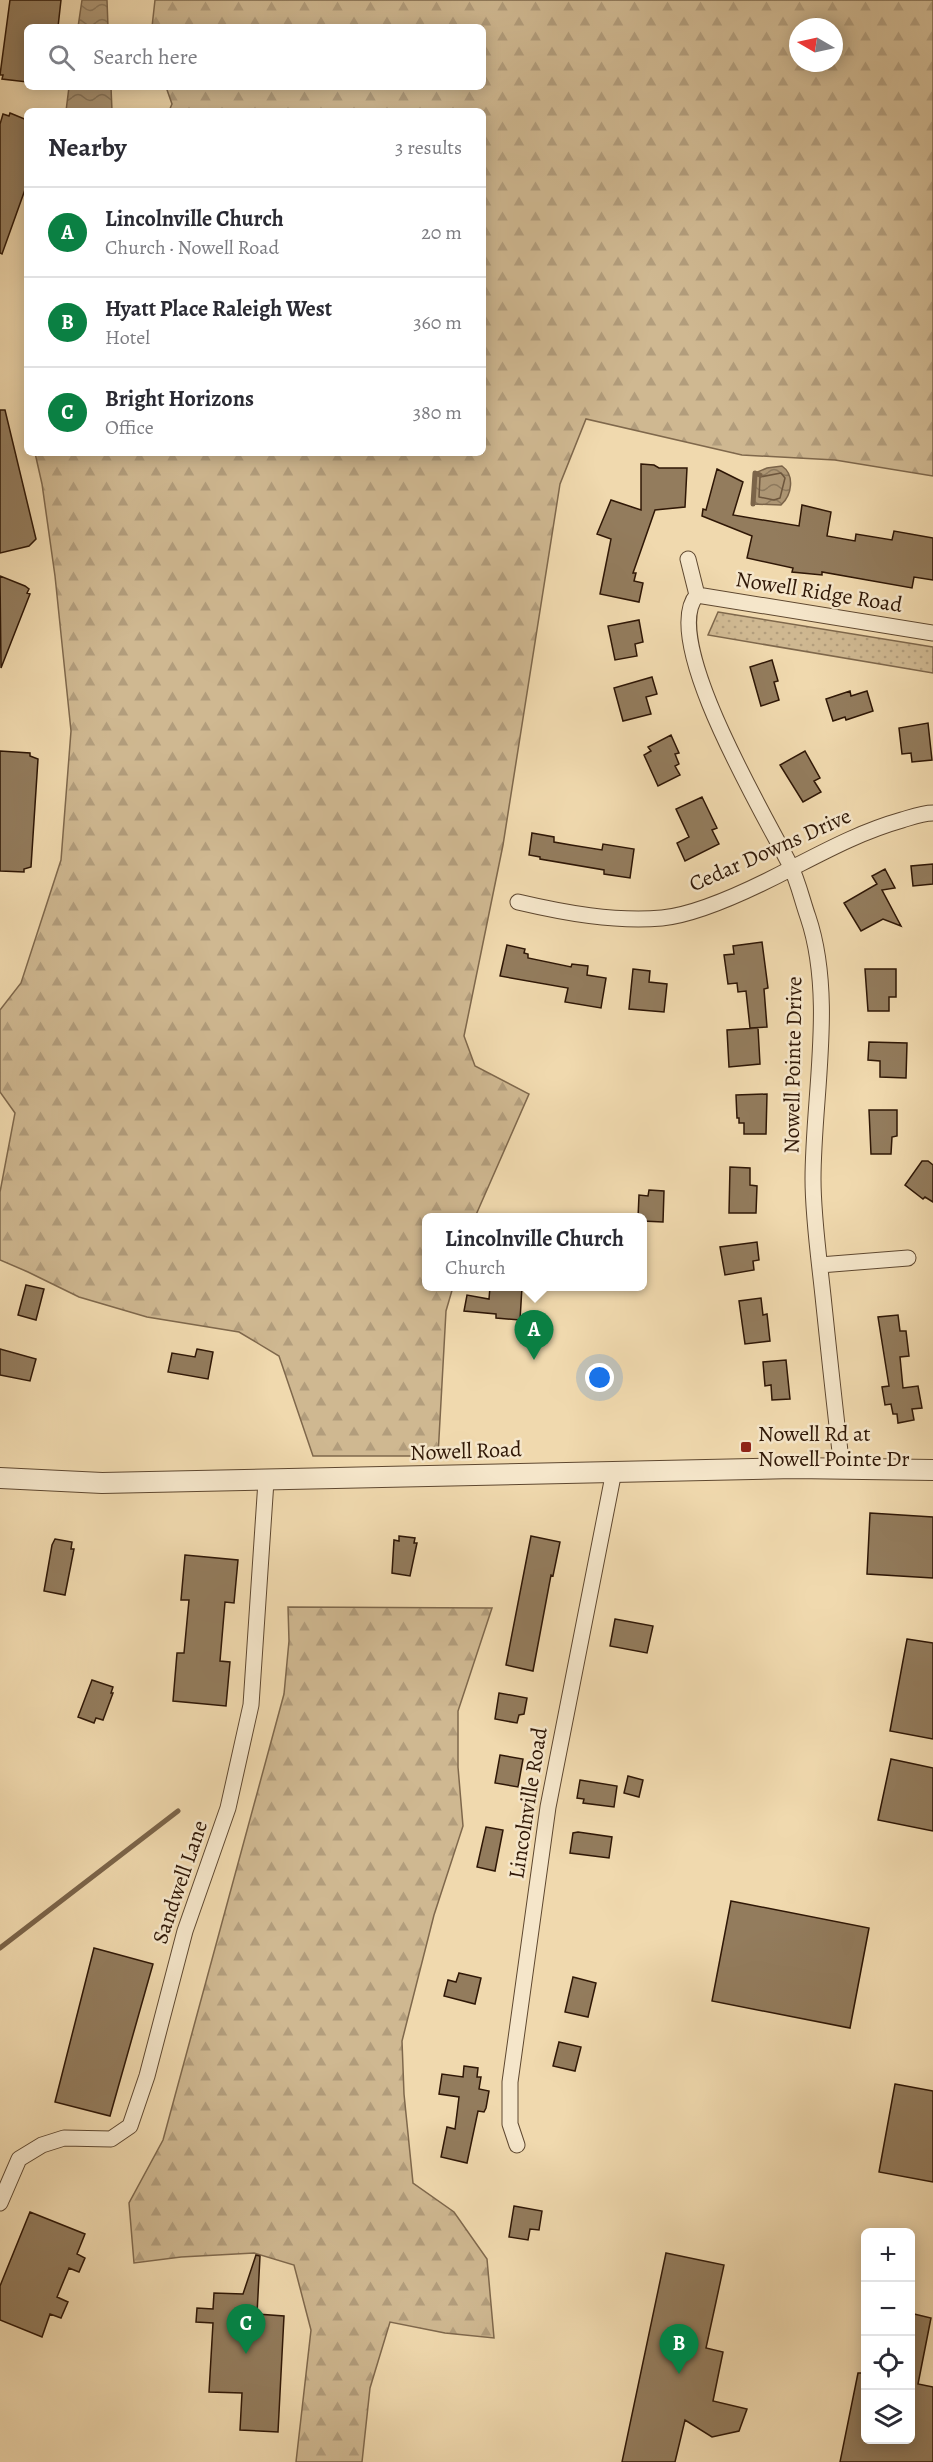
<!DOCTYPE html>
<meta charset="utf-8">
<style>
:root{--surface:#fff;--page:#f7f7f7;--text:#2b2b33;--muted:#7c7c81;--line:#e1e1e2;--accent:#0b8043}
body{margin:0;font-family:Alegreya,serif;background:var(--page);color:var(--text)}
.controls{position:absolute;right:18px;bottom:18px;display:grid;overflow:hidden;border-radius:9px;box-shadow:0 3px 15px #0003}
.controls button{width:54px;height:54px;display:grid;place-items:center;padding:0;border:0;border-bottom:2px solid var(--line);background:var(--surface);color:var(--text);font:30px sans-serif}
.compass{position:absolute;left:789px;top:18px;width:54px;height:54px;border-radius:50%;background:var(--surface);box-shadow:0 3px 15px #0003;rotate:279deg}
.you{position:absolute;left:600px;top:1378px;width:21px;height:21px;margin:-15px;border:4px solid #fff;border-radius:50%;background:#1a73e8;box-shadow:0 0 0 9px #1a73e833}
.badge{display:grid;place-items:center;width:39px;height:39px;border-radius:50%;background:var(--accent);color:#fff;font-size:20px;font-weight:700}
.pin{position:absolute;translate:-50% -50px;filter:drop-shadow(0 2px 3px #0008)}
.pin::after{content:'';position:absolute;top:32px;width:21px;height:18px;background:inherit;clip-path:polygon(0 0,100% 0,50% 100%)}
.popup{position:absolute;left:422px;top:1213px;width:225px;height:78px;box-sizing:border-box;display:grid;place-content:center;border-radius:9px;background:var(--surface);filter:drop-shadow(0 2px 4px #0005);font-size:20px;white-space:nowrap;color:var(--muted)}
.popup b{font-size:22px;color:var(--text)}
.popup::after{content:'';position:absolute;left:50%;top:100%;margin-left:-12px;border:12px solid transparent;border-top-color:var(--surface)}
.list{margin:0;padding:0;list-style:none}
h2{display:flex;justify-content:space-between;align-items:center;height:78px;margin:0;padding:0 24px;font-size:26px}
h2 small{font-size:20px;font-weight:400;color:var(--muted)}
.list li{display:grid;grid-template-columns:39px 1fr auto;gap:18px;align-items:center;box-sizing:border-box;height:90px;padding:0 24px;border-top:2px solid var(--line)}
.list b{display:block;font-size:22px;white-space:nowrap}
.list p{margin:0;font-size:20px;white-space:nowrap;color:var(--muted)}
.list em{font-size:20px;font-style:normal;color:var(--muted)}
.icon{flex:none;width:33px;height:33px;fill:none;stroke:currentColor;stroke-width:2;stroke-linecap:round;stroke-linejoin:round}
.map{position:relative;flex:none;width:933px;height:2462px;overflow:hidden}
.search{position:absolute;background:var(--surface);box-shadow:0 3px 15px #0003;left:24px;top:24px;width:462px;height:66px;display:flex;align-items:center;gap:15px;box-sizing:border-box;padding:0 21px;border-radius:9px;color:var(--muted);font-size:22px}
.panel{position:absolute;background:var(--surface);box-shadow:0 3px 15px #0003;left:24px;top:108px;width:462px;height:348px;border-radius:9px}
.map>svg:first-child{display:block}
.forest{fill:url(#forest-firs);stroke:#7f684c;stroke-width:1.5;fill-rule:evenodd}
.park{fill:url(#park-dots);stroke:#7f684c;stroke-width:1.5}
.water{fill:url(#water-waves);stroke:#7b6449;stroke-width:1.5}
.lines{fill:none;stroke-linecap:round;stroke-linejoin:round}
.shore{stroke:#6e573e;stroke-width:1.5}
.stream{stroke:#7b6449;stroke-width:5}
.building{fill:#937c5d;stroke:#2f1706;stroke-width:1.5}
.minor-casing{stroke:#5f4830;stroke-width:17}
.tertiary-casing{stroke:#5f4830;stroke-width:22}
.minor{stroke:#f5e6ca;stroke-width:15}
.tertiary{stroke:#f5e6ca;stroke-width:20}
.poi-dot{fill:#8f2418;stroke:#f5e6ca;stroke-width:2}
.labels{text-anchor:middle;dominant-baseline:central;stroke-width:5;stroke-linejoin:round;paint-order:stroke}
.street-label{font-size:22px;fill:#2f1706;stroke:#f5e6ca}
.poi-label{font-size:22px;fill:#2f1706;stroke:#f5e6ca;text-anchor:start}
</style>
<div class="map">
<svg width="933" height="2462" viewBox="0 0 933 2462">
<defs>
<pattern id="forest-firs" width="22" height="20" patternUnits="userSpaceOnUse" patternTransform="scale(1.5)"><rect width="22" height="20" fill="#cfb891"/><path d="M5 1l3.5 6h-7zM16 11l3.5 6h-7z" fill="#b29d7c"/></pattern>
<pattern id="park-dots" width="8" height="8" patternUnits="userSpaceOnUse" patternTransform="scale(1.5)"><rect width="8" height="8" fill="#cfb891"/><path d="M2 2h.1M6 6h.1" fill="none" stroke="#b29d7c" stroke-width="1.8" stroke-linecap="round"/></pattern>
<pattern id="water-waves" width="16" height="10" patternUnits="userSpaceOnUse" patternTransform="scale(1.5)"><rect width="16" height="10" fill="#ae9775"/><path d="M0 5q4-4 8 0t8 0" fill="none" stroke="#8e7a5e"/></pattern>
</defs>
<rect width="100%" height="100%" fill="#f0d9ae"/>
<filter id="stains"><feTurbulence type="fractalNoise" baseFrequency=".00333" numOctaves="4"/><feColorMatrix values="0 0 0 0 .2 0 0 0 0 .09 0 0 0 0 .02 0 0 0 .5 -.17"/></filter>
<radialGradient id="worn" r=".72"><stop offset=".6" stop-color="#630" stop-opacity="0"/><stop offset="1" stop-color="#630" stop-opacity=".3"/></radialGradient>
<!-- forest -->
<path class="forest" d="M155,0H933V476L835,460L742,455L586,419L560,484L503,845L464,1036L475,1066L529,1094L475,1217L426,1218V1286L453,1287L446,1311L438,1456H313L279,1356L239,1332L147,1317L79,1297L28,1272L0,1260V1192L15,1113L0,1092V1010L21,983L61,860L71,731L55,576L42,484L35,453H483V111H169L172,104L166,87H483V27H152ZM798,27H834V63H798Z
M288,1607L492,1608L458,1711V1767L463,1826L434,1915L402,2041L404,2094L413,2183L454,2212L487,2259L494,2338L445,2333L390,2322L370,2388L362,2462H296L311,2330L294,2265L254,2253L181,2257L134,2263L129,2203L163,2140L284,1694L289,1641Z"/>
<!-- park -->
<path class="park" d="M718,612L933,647V673L708,635Z"/>
<!-- water -->
<path class="water" d="M82,0H107L108,27H78Z
M69,87H111L112,111H66Z
M782,466C795,475 792,495 781,505L753,504L755,473L767,468Z"/>
<g class="lines">
<!-- shore -->
<path class="shore" d="M781,473L785,478L780,498L774,500L759,497L760,477Z"/>
<!-- stream -->
<path class="stream" d="M753,504L755,473L760,475
M0,1948L178,1811"/>
</g>
<!-- building -->
<path class="building" d="M10,0H61L58,27H27V82L2,79L3,75H0Z
M10,113L27,120V184L2,254L0,253V124L3,114L9,116Z
M0,410H5L36,539L29,546L0,553Z
M641,464L654,465L659,468H687L685,507L655,510L633,573H636L634,581L643,583L639,602L600,594L611,539L597,534L611,500L641,510Z
M717,469L743,482L733,515L799,526L802,505L831,512L827,536L855,541L856,534L892,540L894,531L933,538V580L914,577L912,588L822,572V575L792,572L793,568L747,558L752,536L702,516L703,509L706,510Z
M0,576L25,586L29,589L27,593L30,594L1,668Z
M639,620L643,642L635,644L637,656L615,660L608,626Z
M772,660L778,681L774,682L779,700L761,706L750,667Z
M652,677L657,694L646,697L651,714L623,721L614,688Z
M850,691L851,696L867,691L873,711L846,720L845,717L833,721L826,699Z
M928,723L932,760L912,762L911,753L902,754L899,728Z
M671,735L679,753L675,754L679,764L675,766L680,775L658,786L644,755L651,751L648,747Z
M0,751L30,753V756L38,759L31,867L24,869V872L0,871Z
M805,751L820,778L814,781L821,792L803,802L780,765Z
M702,797L717,828L712,830L719,844L685,861L677,843L689,837L676,809Z
M532,833L554,837V842L571,845L602,850L603,844L634,849L630,878L604,874V870L540,859V857L529,855Z
M933,864V884L913,886L911,866Z
M885,869L895,888L882,890L901,926L883,919L861,931L844,903L877,884L872,876Z
M762,942L768,988L764,989L767,1027L750,1028L746,991L738,992L737,983L728,984L724,955L734,954L733,946Z
M507,945L525,949L524,953L528,954V958L571,967L572,964L588,966L587,975L606,978L601,1008L565,1002L568,988L500,976Z
M633,969L650,971L649,982L667,984L664,1012L629,1009Z
M865,969H896V997H889V1011H868Z
M758,1028L760,1064L729,1067L727,1030Z
M869,1042L907,1043L906,1078L880,1077V1061L868,1060Z
M767,1094L766,1134H744V1123H739V1118H737L736,1095Z
M869,1110H897V1136L892,1137L891,1154H871Z
M922,1161H928L933,1165V1202L925,1197L923,1199L905,1185Z
M730,1167L750,1168V1185L757,1186L756,1213H729Z
M649,1190L664,1191L663,1222L642,1221V1218H638L639,1195L648,1196Z
M757,1242L759,1260L753,1261L754,1270L725,1275L720,1247Z
M26,1285L44,1289L36,1320L18,1315Z
M490,1287H522L520,1320L496,1318V1314L464,1311L467,1295L489,1299Z
M761,1298L763,1315L767,1314L770,1341L745,1344L739,1301Z
M898,1315L900,1331H906L909,1356L900,1357L903,1388L918,1386L922,1408L912,1409L914,1420L898,1423L897,1414H893L891,1404L885,1405L882,1387L889,1386L878,1317Z
M0,1349L36,1359L30,1381L0,1375Z
M197,1349L213,1352L208,1379L168,1372L172,1353L195,1357Z
M786,1360L790,1399L772,1400L771,1385L765,1386L763,1362Z
M870,1513L933,1517V1578L867,1574Z
M399,1536L415,1538L414,1543H417L410,1576L392,1573L394,1540L399,1541Z
M531,1536L560,1542L553,1576L551,1575L533,1671L506,1665Z
M55,1539L72,1542L71,1549H74L65,1595L44,1591L52,1545Z
M185,1555L238,1560L234,1603L225,1602L220,1661L230,1662L226,1706L173,1701L177,1653H184L189,1600H181Z
M615,1619L653,1626L647,1653L610,1646Z
M907,1639L933,1643V1739L890,1731Z
M92,1680L113,1687L111,1693H113L103,1720L96,1718L94,1723L78,1717Z
M499,1693L527,1698L524,1714L519,1715L517,1723L495,1719Z
M500,1755L523,1759L518,1787L495,1783Z
M891,1759L933,1768V1831L878,1820Z
M628,1776L643,1780L639,1797L624,1793Z
M580,1780L617,1786L614,1807L583,1803L584,1799L577,1798Z
M486,1827L503,1830L495,1871L477,1867Z
M578,1832L612,1837L609,1858L570,1853L573,1833Z
M731,1901L869,1928L850,2028L712,2001Z
M94,1948L153,1964L110,2116L55,2102Z
M459,1973L481,1978L475,2004L444,1996L448,1980L456,1982Z
M573,1977L596,1983L588,2017L565,2012Z
M559,2042L581,2047L575,2071L553,2066Z
M464,2066L478,2068L477,2077H481L479,2089L489,2091L486,2108L484,2112L478,2111L467,2163L441,2157L447,2127L455,2129L459,2097L439,2094L442,2074L463,2077Z
M895,2084L933,2091V2182L879,2172Z
M514,2206L542,2211L539,2230L530,2229L528,2240L509,2237Z
M30,2212L85,2234L77,2254L85,2258L79,2272L69,2268L57,2297L68,2302L61,2318L50,2314L42,2337L0,2320V2286Z
M666,2253L724,2265L706,2348L723,2352L713,2401L747,2409L739,2431L712,2437L685,2420L675,2462H622Z
M256,2255L260,2256L257,2314L284,2316L278,2432L240,2430L242,2393L209,2392L213,2323L196,2322L197,2308L213,2309L214,2293L243,2294Z
M910,2313L931,2318L918,2384L933,2387V2462H840L858,2373H866V2439H910Z"/>
<g class="lines">
<defs>
<path id="minor" d="M688,559L697,595
M518,902C565,913 614,922 662,918C702,914 758,886 794,867C829,849 863,831 902,820C912,817 922,813 933,813
M820,1265L908,1258
M842,1468C835,1411 829,1353 823,1296C819,1258 813,1217 813,1179C813,1096 835,997 808,917C802,900 798,881 790,865C767,819 658,638 697,595L933,633
M517,2145L510,2124V2082L548,1807L614,1471
M0,2203L19,2159L42,2145L64,2138L111,2139L130,2126L147,2076L185,1931L228,1808L251,1705L266,1481"/>
<path id="tertiary" d="M0,1478L102,1483L794,1468L933,1470"/>
</defs>
<!-- minor casing -->
<use href="#minor" class="minor-casing"/>
<!-- tertiary casing -->
<use href="#tertiary" class="tertiary-casing"/>
<!-- minor -->
<use href="#minor" class="minor"/>
<!-- tertiary -->
<use href="#tertiary" class="tertiary"/>
</g>
<!-- markers -->
<rect class="poi-dot" x="740" y="1441" width="12" height="12" rx="3"/>
<g class="labels">
<!-- street labels -->
<g class="street-label">
<text transform="translate(819 592) rotate(9)">Nowell Ridge Road</text>
<text transform="translate(770 850) rotate(-24)">Cedar Downs Drive</text>
<text transform="translate(793 1065) rotate(-89)">Nowell Pointe Drive</text>
<text transform="translate(466 1451) rotate(-2)">Nowell Road</text>
<text transform="translate(528 1803) rotate(-81)">Lincolnville Road</text>
<text transform="translate(180 1882) rotate(-71)">Sandwell Lane</text>
</g>
<!-- poi labels -->
<g class="poi-label">
<text x="758" y="1434">Nowell Rd at<tspan x="758" dy="25">Nowell Pointe Dr</tspan></text>
</g>
</g>
<rect width="100%" height="100%" filter="url(#stains)"/>
<rect width="100%" height="100%" fill="url(#worn)"/>
</svg>
<div class="controls">
<button>+</button>
<button>−</button>
<button><svg class="icon" aria-label="locate" viewBox="0 0 24 24"><circle cx="12" cy="12" r="6"/><path d="M12 2v4M12 18v4M2 12h4M18 12h4"/></svg></button>
<button><svg class="icon" aria-label="layers" viewBox="0 0 24 24"><path d="M12 4l9 5-9 5-9-5zM3 14l9 5 9-5"/></svg></button>
</div>
<svg class="compass" viewBox="-18 -18 36 36"><path d="M0-13l5 13h-10z" fill="#e53935"/><path d="M0 13l5-13h-10z" fill="#7c7c81"/></svg>
<div class="you"></div>
<div class="pin badge" style="left:534px;top:1360px">A</div>
<div class="popup"><b>Lincolnville Church</b>Church</div>
<div class="pin badge" style="left:679px;top:2374px">B</div>
<div class="pin badge" style="left:246px;top:2354px">C</div>
<div class="search"><svg class="icon" aria-label="search" viewBox="0 0 24 24"><circle cx="10" cy="10" r="6"/><path d="M15 15l6 6"/></svg>Search here</div>
<section class="panel">
<h2>Nearby<small>3 results</small></h2>
<ul class="list">
<li><span class="badge">A</span><div><b>Lincolnville Church</b><p>Church · Nowell Road</p></div><em>20 m</em></li>
<li><span class="badge">B</span><div><b>Hyatt Place Raleigh West</b><p>Hotel</p></div><em>360 m</em></li>
<li><span class="badge">C</span><div><b>Bright Horizons</b><p>Office</p></div><em>380 m</em></li>
</ul>
</section>
</div>
